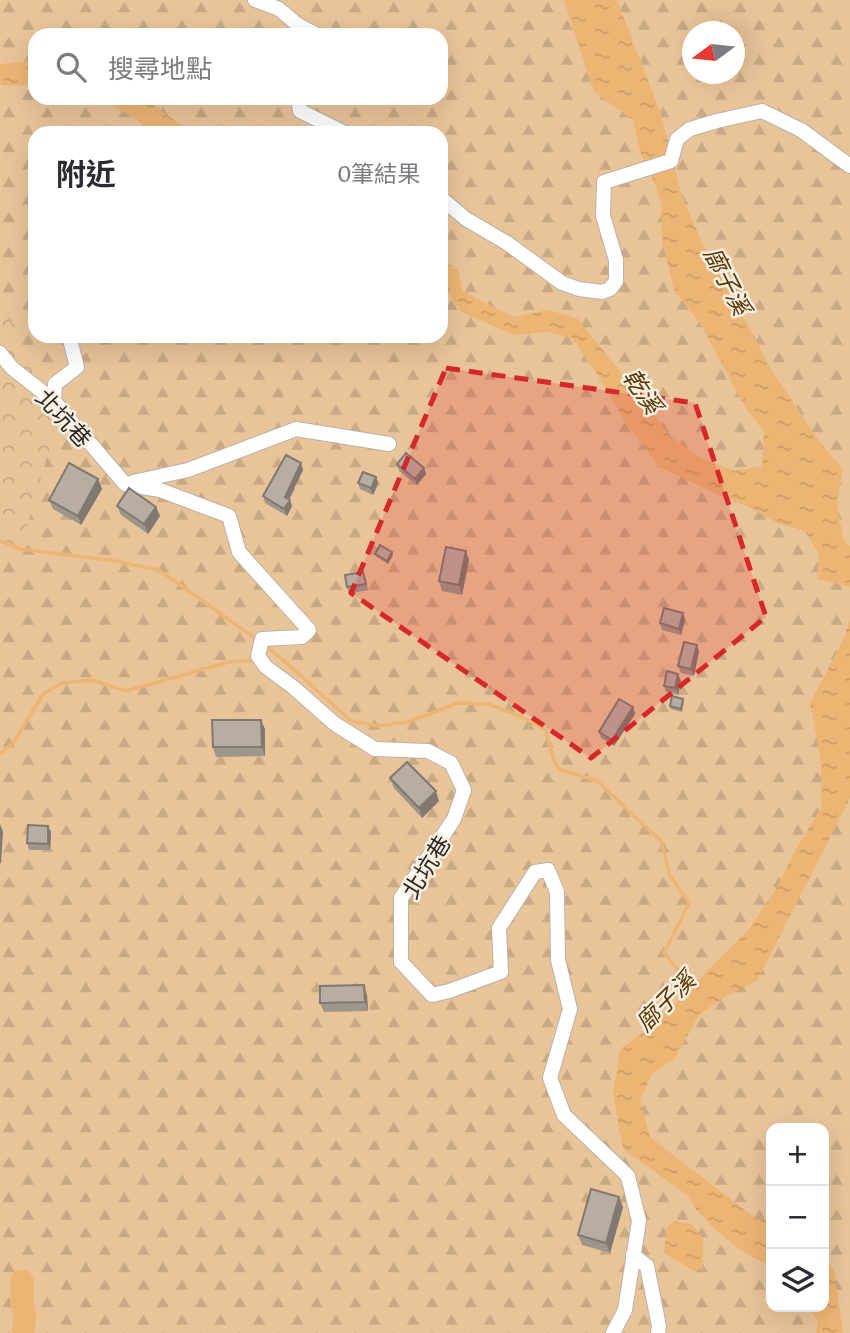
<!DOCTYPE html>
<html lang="zh-TW">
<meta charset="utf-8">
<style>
:root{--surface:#fff;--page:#f7f7f7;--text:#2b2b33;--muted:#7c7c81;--line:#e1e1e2}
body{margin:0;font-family:Literata,"Noto Sans TC",serif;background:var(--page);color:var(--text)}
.controls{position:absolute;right:21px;bottom:21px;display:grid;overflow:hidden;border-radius:14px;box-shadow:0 7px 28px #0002}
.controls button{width:63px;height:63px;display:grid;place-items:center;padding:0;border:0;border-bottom:2px solid var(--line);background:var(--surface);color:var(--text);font:35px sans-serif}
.compass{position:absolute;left:682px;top:21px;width:63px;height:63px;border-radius:50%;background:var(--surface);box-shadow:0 7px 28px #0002;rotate:255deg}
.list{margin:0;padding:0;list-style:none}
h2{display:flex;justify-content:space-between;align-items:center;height:91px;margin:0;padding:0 28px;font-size:30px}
h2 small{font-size:23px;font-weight:400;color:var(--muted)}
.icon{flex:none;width:38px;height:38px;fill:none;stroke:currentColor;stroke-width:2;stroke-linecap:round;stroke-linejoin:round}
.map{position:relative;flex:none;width:850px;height:1333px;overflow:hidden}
.search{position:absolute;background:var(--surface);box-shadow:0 7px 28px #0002;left:28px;top:28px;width:420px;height:77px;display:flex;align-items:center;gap:18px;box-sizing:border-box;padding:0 24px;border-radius:21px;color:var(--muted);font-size:26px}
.panel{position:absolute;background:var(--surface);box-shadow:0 7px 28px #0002;left:28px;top:126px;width:420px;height:217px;border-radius:21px}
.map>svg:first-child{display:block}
.forest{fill:url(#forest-firs);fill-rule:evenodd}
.park{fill:url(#park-crowns)}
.water{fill:url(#water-ripples)}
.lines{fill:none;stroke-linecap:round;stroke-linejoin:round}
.stream{stroke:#edb574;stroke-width:3.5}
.river{stroke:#edb574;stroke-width:23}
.street-casing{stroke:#bbb1a6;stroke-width:16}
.street{stroke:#fff;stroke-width:14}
.wall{fill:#9e958b}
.shaded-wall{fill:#817971}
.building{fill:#b8ada2;stroke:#817971;stroke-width:2}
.marked{fill:#d62828;fill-opacity:0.2;stroke:#d62828;stroke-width:5;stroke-dasharray:14 9;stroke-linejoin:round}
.labels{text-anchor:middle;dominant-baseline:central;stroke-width:5;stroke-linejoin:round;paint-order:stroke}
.street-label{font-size:23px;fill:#2a2622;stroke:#f9efe3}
.water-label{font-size:24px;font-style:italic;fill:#5a3600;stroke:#f9efe3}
</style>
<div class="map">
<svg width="850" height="1333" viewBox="0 0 850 1333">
<defs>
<pattern id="forest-firs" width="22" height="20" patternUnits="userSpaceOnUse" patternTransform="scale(1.75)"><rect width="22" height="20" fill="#eac499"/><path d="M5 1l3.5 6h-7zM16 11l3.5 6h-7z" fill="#c9a884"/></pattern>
<pattern id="park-crowns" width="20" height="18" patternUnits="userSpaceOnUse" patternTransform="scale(1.75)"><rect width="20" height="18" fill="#eac499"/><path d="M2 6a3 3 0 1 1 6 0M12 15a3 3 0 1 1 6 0" fill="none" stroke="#c9a884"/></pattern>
<pattern id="water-ripples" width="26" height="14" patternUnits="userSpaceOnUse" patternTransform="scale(1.75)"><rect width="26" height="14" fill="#edb574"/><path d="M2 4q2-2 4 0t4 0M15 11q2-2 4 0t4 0" fill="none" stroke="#cb9c64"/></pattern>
</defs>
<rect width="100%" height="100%" fill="#ece1d6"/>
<!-- forest -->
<path class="forest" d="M0,0H850V1333H0ZM692,32H734V74H692ZM35,35H441V98H35ZM35,133H441V336H35ZM771,1128H824V1307H771Z"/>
<!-- park -->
<path class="park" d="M0,299L54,418L49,450L21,548L0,540Z"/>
<!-- water -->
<path class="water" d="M564,0H617L661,114L682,196L707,254L755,337L767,363L819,441L843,469L837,505L844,542L850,546V587L817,579L819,554L805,531L777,523L747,506L714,493L659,467L625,422L599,377L572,338L548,332L514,335L461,312L441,281V260L458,270L462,291L514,317L547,310L577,318L648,406L671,437L703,459L734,471L762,466L764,432L745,407L701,325L674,290L662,241L661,203L655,185L640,151L633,120L594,92Z
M35,61V86L0,85V64Z
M100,98H145L179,124L188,133H154L134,118Z
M850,620V798L757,981L726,996L699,1015L675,1058L652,1074L640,1100L650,1137L751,1215L771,1222V1267L740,1250L710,1225L695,1208L687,1195L623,1149L613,1094L620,1050L658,1020L749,929L779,884L795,851L821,808V761L810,703L843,640Z
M676,1221L692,1224L703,1238V1268L694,1271L664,1253L667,1226Z
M824,1257L834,1271L843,1333H816L818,1321L807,1307H824Z"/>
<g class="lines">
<!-- stream -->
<path class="stream" d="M0,541L21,549L115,561L159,570L256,639
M265,646L281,658L351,721L377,726L408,722L458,703L488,704L520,716L546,730L553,758L559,769L597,781L661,841L670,876L689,903L664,953L695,990
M0,754L14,742L43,694L62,683L92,680L126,691L229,662L256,660"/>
<!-- river -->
<path class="river" d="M22,1281V1303L25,1316L23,1333"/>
<defs>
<path id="street" d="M255,0L279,9L298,25L317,35
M298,98L300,111L345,133
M441,198L466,219L507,243L562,283L579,289L602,292L610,289L616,281V260L603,216L604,182L671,161L677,139L690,129L717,121L762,111L801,130L850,166
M0,353L12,368L54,401L125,484L160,490L229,516L239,552L309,630L302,637L262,639L258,656L266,667L293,687L335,724L375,749L428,751L451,763L464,790L454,819L401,898V962L432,995L449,991L501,972L499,928L535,872L548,870L557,892L558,960L570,1009L550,1078L564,1115L628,1176L639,1221L625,1310L613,1333
M54,401L55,384L77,367L69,336
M133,482L188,470L296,429L389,444
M633,1255L647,1266L659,1326L658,1333"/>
</defs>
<!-- street casing -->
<use href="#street" class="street-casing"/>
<!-- street -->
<use href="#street" class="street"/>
</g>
<!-- wall -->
<path class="wall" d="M397,464L424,468L426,474L417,485L399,471Z
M303,470L294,487L295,489L289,500L292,506L287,516L265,503L263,496Z
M376,477L378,484L373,495L360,489L358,483Z
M98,479L102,489L81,525L53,509L49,500Z
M117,506L156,507L160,516L148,534L121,515Z
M375,554L393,555L388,564L377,557Z
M469,560L462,595L442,591L439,581Z
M366,578L368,590L349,594L347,587Z
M683,613L685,620L681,635L662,630L660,623Z
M699,651L694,676L681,673L678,666Z
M681,681L678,695L666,692L664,686Z
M683,699L684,702L682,712L671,709L670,706Z
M633,707L635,714L614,746L601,738L599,732Z
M265,729V756L216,757L213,747Z
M390,778L439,801L422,818L394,788Z
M51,832L50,850H29L27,843Z
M367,995L368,1011L324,1012L320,1003Z
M623,1207L610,1253L582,1245L578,1235Z"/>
<!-- shaded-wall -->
<path class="shaded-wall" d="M301,463L303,470L287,503L285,497Z
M424,468L426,474L417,485L415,479Z
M376,477L378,484L373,495L371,488Z
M98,479L102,489L81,525L78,516Z
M290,500L292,506L287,516L284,509Z
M156,507L160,516L148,534L144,524Z
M466,551L469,560L462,595L459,585Z
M392,552L393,555L388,564L387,561Z
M683,613L685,620L681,635L679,629Z
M697,645L699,651L694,676L691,669Z
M678,674L681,681L678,695L675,688Z
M633,707L635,714L614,746L612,740Z
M261,720L265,729V756L262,747Z
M436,791L439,801L422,818L419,808Z
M0,824L3,832L1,864L0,862Z
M48,826L51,832L50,850L48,844Z
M364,985L367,995L368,1011L365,1002Z
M619,1197L623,1207L610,1253L606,1243Z"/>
<!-- building -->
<path class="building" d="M406,453L424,468L415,479L397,464Z
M286,455L301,463L285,497L290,500L284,509L263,496Z
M69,463L98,479L78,516L49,500Z
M363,472L376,477L371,488L358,483Z
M129,488L156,507L144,524L117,506Z
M380,545L392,552L387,561L375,554Z
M446,547L466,551L459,585L439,581Z
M363,572L366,584L347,587L345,575Z
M664,608L683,613L679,629L660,623Z
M684,642L697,645L691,669L678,666Z
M667,671L678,674L675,688L664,686Z
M672,696L683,699L681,709L670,706Z
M619,699L633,707L612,740L599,732Z
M212,720H261L262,747H213Z
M407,762L436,791L419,808L390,778Z
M28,825L48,826V844L27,843Z
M364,985L365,1002L320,1003V986Z
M591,1189L619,1197L606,1243L578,1235Z"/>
<!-- marked area -->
<path class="marked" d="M446,368L695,403L766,617L591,758L351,593Z"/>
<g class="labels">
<!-- street labels -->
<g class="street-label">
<text transform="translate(65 417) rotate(47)">北坑巷</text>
<text transform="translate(425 866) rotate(-58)">北坑巷</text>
</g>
<!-- water labels -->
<g class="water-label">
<text transform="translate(729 280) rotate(63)">廍子溪</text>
<text transform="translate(644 390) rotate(56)">乾溪</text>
<text transform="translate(664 1000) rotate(-45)">廍子溪</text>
</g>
</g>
</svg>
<div class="controls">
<button>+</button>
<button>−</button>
<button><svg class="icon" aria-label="layers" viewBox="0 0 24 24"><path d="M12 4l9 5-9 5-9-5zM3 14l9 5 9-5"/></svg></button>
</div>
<svg class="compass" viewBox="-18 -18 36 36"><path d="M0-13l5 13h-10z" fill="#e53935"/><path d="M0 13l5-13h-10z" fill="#7c7c81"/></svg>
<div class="search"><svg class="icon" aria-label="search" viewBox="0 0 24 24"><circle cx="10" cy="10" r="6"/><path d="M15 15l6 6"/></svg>搜尋地點</div>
<section class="panel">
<h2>附近<small>0筆結果</small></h2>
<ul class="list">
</ul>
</section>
</div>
